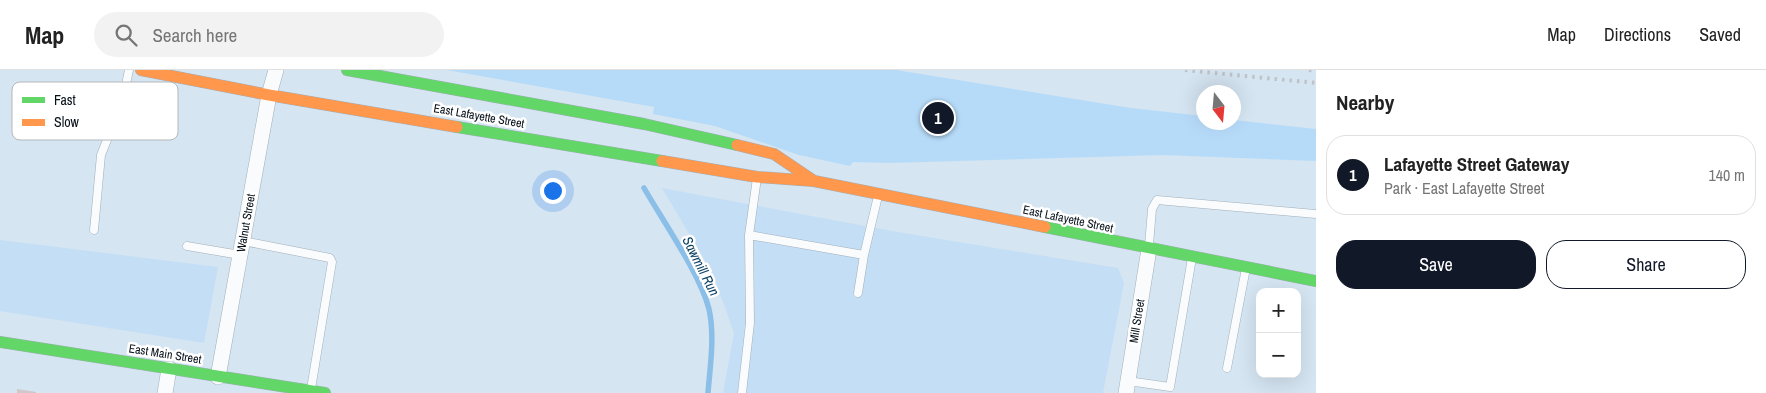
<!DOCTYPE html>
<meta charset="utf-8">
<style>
:root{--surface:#fff;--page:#f2f2f2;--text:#222;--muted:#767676;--line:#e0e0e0;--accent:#111827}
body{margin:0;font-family:"Archivo Narrow",sans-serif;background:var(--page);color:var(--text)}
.controls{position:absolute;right:15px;bottom:15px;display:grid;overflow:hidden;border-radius:10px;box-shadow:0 5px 20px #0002}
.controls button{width:45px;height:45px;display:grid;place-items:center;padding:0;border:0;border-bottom:1px solid var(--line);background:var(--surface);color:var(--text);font:25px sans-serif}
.compass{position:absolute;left:1196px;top:15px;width:45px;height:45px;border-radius:50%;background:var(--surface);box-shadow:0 5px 20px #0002;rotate:164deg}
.you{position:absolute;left:552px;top:120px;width:18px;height:18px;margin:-12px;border:4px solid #fff;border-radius:50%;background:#1a73e8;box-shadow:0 0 0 8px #1a73e833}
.badge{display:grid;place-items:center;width:32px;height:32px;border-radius:50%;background:var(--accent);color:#fff;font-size:16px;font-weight:700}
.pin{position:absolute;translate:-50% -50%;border:2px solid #fff;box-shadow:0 1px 5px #0006}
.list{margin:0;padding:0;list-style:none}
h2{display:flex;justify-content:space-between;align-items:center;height:65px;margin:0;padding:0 20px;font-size:21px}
h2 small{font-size:16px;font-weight:400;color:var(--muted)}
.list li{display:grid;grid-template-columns:32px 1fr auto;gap:15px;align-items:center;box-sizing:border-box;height:80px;margin:0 10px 10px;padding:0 10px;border:1px solid var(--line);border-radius:20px}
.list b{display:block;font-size:19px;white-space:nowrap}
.list p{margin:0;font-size:16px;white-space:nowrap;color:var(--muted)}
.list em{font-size:16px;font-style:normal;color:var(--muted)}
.actions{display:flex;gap:10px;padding:15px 20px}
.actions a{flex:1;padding:11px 0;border:1px solid var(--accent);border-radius:20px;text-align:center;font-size:18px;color:var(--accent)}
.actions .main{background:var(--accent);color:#fff}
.icon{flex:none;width:28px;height:28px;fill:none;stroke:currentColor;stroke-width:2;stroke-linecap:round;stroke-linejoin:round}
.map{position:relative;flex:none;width:1316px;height:323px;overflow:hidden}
header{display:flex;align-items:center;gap:30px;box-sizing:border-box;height:70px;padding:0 25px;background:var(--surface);border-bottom:1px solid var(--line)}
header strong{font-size:24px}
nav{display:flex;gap:28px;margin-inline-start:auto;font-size:18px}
.search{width:350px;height:45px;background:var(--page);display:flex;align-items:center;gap:12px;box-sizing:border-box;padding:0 18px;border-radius:28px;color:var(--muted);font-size:19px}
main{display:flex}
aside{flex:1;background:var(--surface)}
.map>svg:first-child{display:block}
.built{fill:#c4dff5}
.park{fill:#b6dbf8}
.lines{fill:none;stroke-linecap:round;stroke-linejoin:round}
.stream{stroke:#8bbfe8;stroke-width:5.5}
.building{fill:#d0c7cb}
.lane-casing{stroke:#a2afb8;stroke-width:9}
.street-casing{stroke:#a2afb8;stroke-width:16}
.fast-casing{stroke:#a2afb8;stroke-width:12}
.slow-casing{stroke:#a2afb8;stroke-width:12}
.lane{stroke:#f9fbfd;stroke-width:8}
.street{stroke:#f9fbfd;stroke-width:15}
.fast{stroke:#63d668;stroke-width:11}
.slow{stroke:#ff974d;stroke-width:11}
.rail{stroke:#bfc3c7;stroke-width:4;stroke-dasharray:2.5 5;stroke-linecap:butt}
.labels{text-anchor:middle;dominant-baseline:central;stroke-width:5;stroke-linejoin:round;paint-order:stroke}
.street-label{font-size:12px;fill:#061018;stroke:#fff}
.water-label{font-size:14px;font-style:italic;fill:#0f4366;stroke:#fff}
.key{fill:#fff;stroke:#b4b7ba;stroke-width:1}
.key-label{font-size:14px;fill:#061018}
</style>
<header>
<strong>Map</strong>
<div class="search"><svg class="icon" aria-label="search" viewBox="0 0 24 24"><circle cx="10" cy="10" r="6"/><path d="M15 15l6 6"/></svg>Search here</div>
<nav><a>Map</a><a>Directions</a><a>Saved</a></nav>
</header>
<main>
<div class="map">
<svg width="1316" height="323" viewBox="0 0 1316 323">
<rect width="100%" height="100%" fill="#d5e5f2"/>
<!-- built -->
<path class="built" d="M662,118L892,161L1118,198L1124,213L1103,323H723L734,263L713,204Z
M0,170L218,197L204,273L0,241Z"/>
<!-- park -->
<path class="park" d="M447,0H896L1131,38L1203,46L1204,52H1234V50L1316,59V91L1163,85L889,93L853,92L850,96L799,85L715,56L653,44L654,37Z"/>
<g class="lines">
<!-- stream -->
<path class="stream" d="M644,118C663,151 700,204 709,239C715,267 710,296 708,323"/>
</g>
<!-- building -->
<path class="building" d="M17,319L36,322V323H17Z"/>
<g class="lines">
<defs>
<path id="lane" d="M94,160L101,85L109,65L118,52L129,0
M749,165L864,185L858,223
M243,171L330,188L332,192L311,319
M1149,175L1152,139L1157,130L1316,144
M187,176L240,185
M864,185L878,126
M1227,298L1246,198
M1128,311L1170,317L1192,188
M742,323L750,253L749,165L757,108"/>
<path id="street" d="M218,307L269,25L276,0
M165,323L169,299
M1126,323L1149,179"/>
<path id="fast" d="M347,0L644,54L737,75
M457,57L662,91
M1045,157L1316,211
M0,272L325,323"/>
<path id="slow" d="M141,0L269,25L457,57
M737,75L774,84L814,111
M662,91L757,107L814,111L1045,157"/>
</defs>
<!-- lane casing -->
<use href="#lane" class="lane-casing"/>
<!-- street casing -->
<use href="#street" class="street-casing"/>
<!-- fast casing -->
<use href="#fast" class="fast-casing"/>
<!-- slow casing -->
<use href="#slow" class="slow-casing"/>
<!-- lane -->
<use href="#lane" class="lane"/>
<!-- street -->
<use href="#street" class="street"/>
<!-- fast -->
<use href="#fast" class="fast"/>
<!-- slow -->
<use href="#slow" class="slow"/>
<!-- rail -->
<path class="rail" d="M1185,0L1316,13
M1309,0L1316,1"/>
</g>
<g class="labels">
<!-- street labels -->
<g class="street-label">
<text transform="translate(479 46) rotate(10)">East Lafayette Street</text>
<text transform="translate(1068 149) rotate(12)">East Lafayette Street</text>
<text transform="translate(246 153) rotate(-80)">Walnut Street</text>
<text transform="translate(1137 251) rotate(-81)">Mill Street</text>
<text transform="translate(165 284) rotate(9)">East Main Street</text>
</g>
<!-- water labels -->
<g class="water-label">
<text transform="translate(701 196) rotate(63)">Sawmill Run</text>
</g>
</g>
<!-- legend -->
<rect x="12" y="12" width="166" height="58" rx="8" class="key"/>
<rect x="22" y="27" width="23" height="6" fill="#63d668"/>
<rect x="22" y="49" width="23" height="7" fill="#ff974d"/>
<g class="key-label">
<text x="54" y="35">Fast</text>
<text x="54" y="57">Slow</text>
</g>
</svg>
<div class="controls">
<button>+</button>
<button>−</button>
</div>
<svg class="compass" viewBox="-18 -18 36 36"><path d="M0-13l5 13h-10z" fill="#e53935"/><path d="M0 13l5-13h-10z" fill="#767676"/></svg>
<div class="you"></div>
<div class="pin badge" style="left:938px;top:48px">1</div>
</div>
<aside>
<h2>Nearby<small></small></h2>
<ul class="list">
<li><span class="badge">1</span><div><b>Lafayette Street Gateway</b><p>Park · East Lafayette Street</p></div><em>140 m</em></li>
</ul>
<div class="actions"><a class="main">Save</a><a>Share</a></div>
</aside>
</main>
